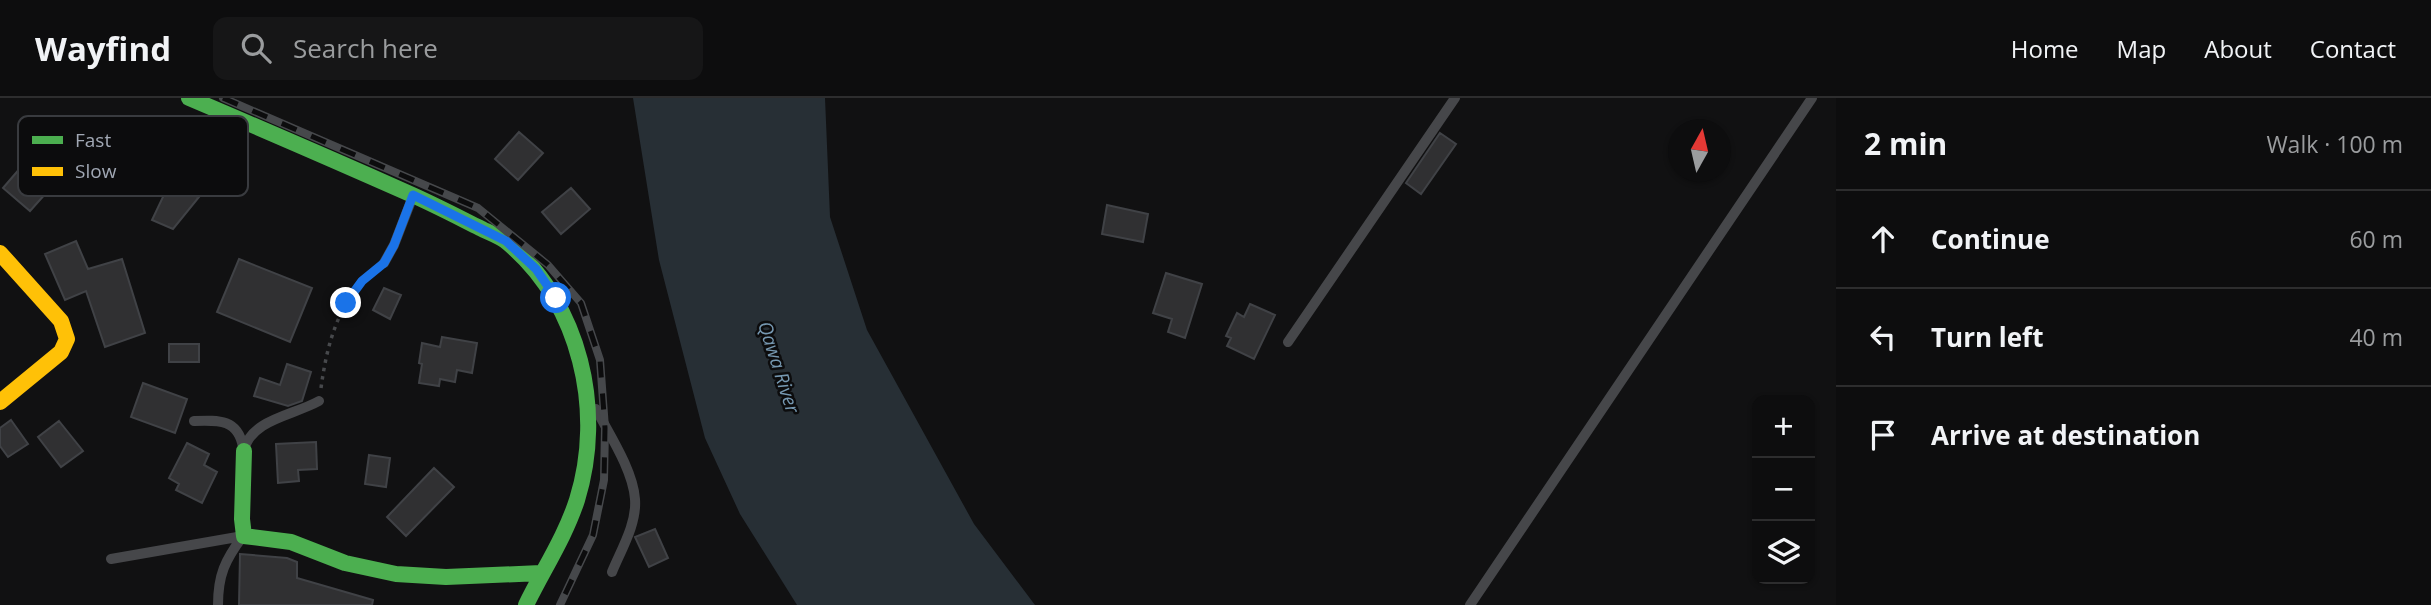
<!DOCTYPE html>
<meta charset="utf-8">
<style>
:root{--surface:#0d0d0e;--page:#161617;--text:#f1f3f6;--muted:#9a9c9e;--line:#2d2d2e}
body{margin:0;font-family:"Open Sans",sans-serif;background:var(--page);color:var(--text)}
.controls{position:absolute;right:21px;bottom:21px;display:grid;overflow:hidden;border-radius:14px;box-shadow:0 2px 5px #0004}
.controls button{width:63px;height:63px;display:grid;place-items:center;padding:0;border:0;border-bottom:2px solid var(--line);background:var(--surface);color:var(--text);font:35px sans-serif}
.compass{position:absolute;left:1668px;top:21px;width:63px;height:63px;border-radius:50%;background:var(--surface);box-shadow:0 2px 5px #0004;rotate:8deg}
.stop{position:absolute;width:21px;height:21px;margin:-16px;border:5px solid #1a73e8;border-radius:50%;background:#fff}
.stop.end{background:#1a73e8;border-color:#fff;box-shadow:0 2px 7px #0008}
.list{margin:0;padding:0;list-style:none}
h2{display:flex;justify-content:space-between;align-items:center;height:91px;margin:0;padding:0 28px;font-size:30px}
h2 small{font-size:23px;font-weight:400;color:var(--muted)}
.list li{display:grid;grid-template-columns:46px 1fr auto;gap:21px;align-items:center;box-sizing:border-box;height:98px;padding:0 28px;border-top:2px solid var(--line)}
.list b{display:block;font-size:26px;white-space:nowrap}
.list em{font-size:23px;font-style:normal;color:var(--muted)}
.icon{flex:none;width:38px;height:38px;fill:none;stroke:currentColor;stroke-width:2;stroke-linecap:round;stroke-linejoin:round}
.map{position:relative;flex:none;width:1836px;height:507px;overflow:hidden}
header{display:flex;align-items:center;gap:42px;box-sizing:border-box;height:98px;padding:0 35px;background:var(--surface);border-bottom:2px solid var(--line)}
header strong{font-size:33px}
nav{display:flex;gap:38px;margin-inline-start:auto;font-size:24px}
.search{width:490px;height:63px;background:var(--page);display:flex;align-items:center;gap:18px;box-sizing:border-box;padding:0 24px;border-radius:14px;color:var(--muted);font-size:26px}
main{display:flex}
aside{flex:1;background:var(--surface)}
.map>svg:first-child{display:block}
.water{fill:#272f35}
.building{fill:#303032;stroke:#404246;stroke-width:2}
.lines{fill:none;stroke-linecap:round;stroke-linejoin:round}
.path{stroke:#47494c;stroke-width:3.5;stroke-dasharray:3.5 5;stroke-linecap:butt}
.lane{stroke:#46474a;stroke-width:10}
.fast{stroke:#4caf50;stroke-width:16}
.slow{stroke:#ffc107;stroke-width:16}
.rail-casing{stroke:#46484b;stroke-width:8}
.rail{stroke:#0c0c0d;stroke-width:5;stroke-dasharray:16;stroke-linecap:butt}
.route{stroke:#1a73e8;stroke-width:9}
.labels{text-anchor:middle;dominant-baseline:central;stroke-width:5;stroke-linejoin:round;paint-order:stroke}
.water-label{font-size:19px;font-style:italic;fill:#7698b1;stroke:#0c0c0d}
.key{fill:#0c0c0d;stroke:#393b3f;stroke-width:2}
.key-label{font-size:19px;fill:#a1a8b4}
</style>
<header>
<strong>Wayfind</strong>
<div class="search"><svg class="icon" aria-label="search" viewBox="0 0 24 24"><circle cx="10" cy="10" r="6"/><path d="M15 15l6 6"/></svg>Search here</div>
<nav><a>Home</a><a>Map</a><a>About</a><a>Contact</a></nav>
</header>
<main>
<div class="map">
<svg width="1836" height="507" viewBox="0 0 1836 507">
<rect width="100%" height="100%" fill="#111112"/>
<!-- water -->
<path class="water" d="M633,0H825L830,119L867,232L974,426L1035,507H797L740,416L705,340L659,162Z"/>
<!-- building -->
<path class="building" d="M519,34L543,55L518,82L495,61Z
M1440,35L1456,46L1421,96L1406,85Z
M28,61L55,85L30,113L3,90Z
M181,61L201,71L193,97L199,99L173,131L152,122Z
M571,90L590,111L561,136L542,114Z
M1107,107L1148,116L1143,144L1102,136Z
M76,143L88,171L122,161L145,235L105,249L86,193L65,202L45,156Z
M239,161L312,190L290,244L217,214Z
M1166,175L1202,186L1185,240L1168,234L1172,221L1153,215Z
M384,190L401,197L390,221L373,212Z
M1250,206L1275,217L1254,261L1227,248L1231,240L1226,238L1237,215L1244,219Z
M442,239L477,245L472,275L457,272L455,284L440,281L439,288L419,285L422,266L419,265L422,245L440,249Z
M169,246H199V264H169Z
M287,266L311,274L302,303L288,308L254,298L260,280L280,287Z
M143,285L187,301L175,335L131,319Z
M11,322L28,346L8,359L0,348V330Z
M59,323L83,353L61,369L38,339Z
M316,344L317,371L298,372L299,383L278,385L276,346Z
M187,345L209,356L204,367L217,374L202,405L176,392L179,386L169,380Z
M369,357L390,360L386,389L365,386Z
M434,370L454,389L406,438L387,419Z
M655,431L668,460L649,469L635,439Z
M240,456L287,460L297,464V480L373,502L372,507H239Z"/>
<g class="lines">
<!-- path -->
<path class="path" d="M321,290C327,246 338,203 374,173"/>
<!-- lane -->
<path class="lane" d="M384,165L394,147L413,98
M1288,244L1455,0
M596,311C609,336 633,372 635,401C637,426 621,452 612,474
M194,323C219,322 238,321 243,349
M244,352C252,321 292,318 319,303
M111,461L243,438
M218,507C218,477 225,462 243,438
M1470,507L1812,0"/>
<!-- fast -->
<path class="fast" d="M189,0C262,31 336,63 408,95C433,106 456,118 480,130C489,135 500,138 508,145C580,206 605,312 577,402C565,439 543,472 526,507
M244,353L242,421L244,438L291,444L345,465L396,476L446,479L541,475"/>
<!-- slow -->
<path class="slow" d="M0,155L61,223L67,241L61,254L0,304"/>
<defs>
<path id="rail" d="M223,0L478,110L548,167L581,205L600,262L605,330L604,382L593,437L560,507"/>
</defs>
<!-- rail casing -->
<use href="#rail" class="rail-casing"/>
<!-- rail -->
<use href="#rail" class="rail"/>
</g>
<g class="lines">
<!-- route -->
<path class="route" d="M346,205L362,183L384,165L394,147L413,97L506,143L536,171L556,200"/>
</g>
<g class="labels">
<!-- water labels -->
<g class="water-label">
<text transform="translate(779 269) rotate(72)">Qawa River</text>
</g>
</g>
<!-- legend -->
<rect x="18" y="18" width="230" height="80" rx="10" class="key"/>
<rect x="32" y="38" width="31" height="8" fill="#4caf50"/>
<rect x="32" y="69" width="31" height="9" fill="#ffc107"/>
<g class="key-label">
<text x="75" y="49">Fast</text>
<text x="75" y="80">Slow</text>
</g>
</svg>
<div class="controls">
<button>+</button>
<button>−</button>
<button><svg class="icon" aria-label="layers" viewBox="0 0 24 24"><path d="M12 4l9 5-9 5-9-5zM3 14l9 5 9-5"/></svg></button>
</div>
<svg class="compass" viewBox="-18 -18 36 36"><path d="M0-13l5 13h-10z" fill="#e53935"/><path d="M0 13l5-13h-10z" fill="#9a9c9e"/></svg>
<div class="stop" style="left:556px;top:200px"></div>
<div class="stop end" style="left:346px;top:205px"></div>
</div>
<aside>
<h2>2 min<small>Walk · 100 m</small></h2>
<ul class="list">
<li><svg class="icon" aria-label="ahead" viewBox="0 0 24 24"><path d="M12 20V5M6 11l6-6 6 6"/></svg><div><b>Continue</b></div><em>60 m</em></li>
<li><svg class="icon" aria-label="left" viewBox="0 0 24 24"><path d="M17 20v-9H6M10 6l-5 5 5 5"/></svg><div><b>Turn left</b></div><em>40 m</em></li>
<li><svg class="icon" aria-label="arrive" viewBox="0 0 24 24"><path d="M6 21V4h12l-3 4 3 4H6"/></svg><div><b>Arrive at destination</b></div></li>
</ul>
</aside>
</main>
